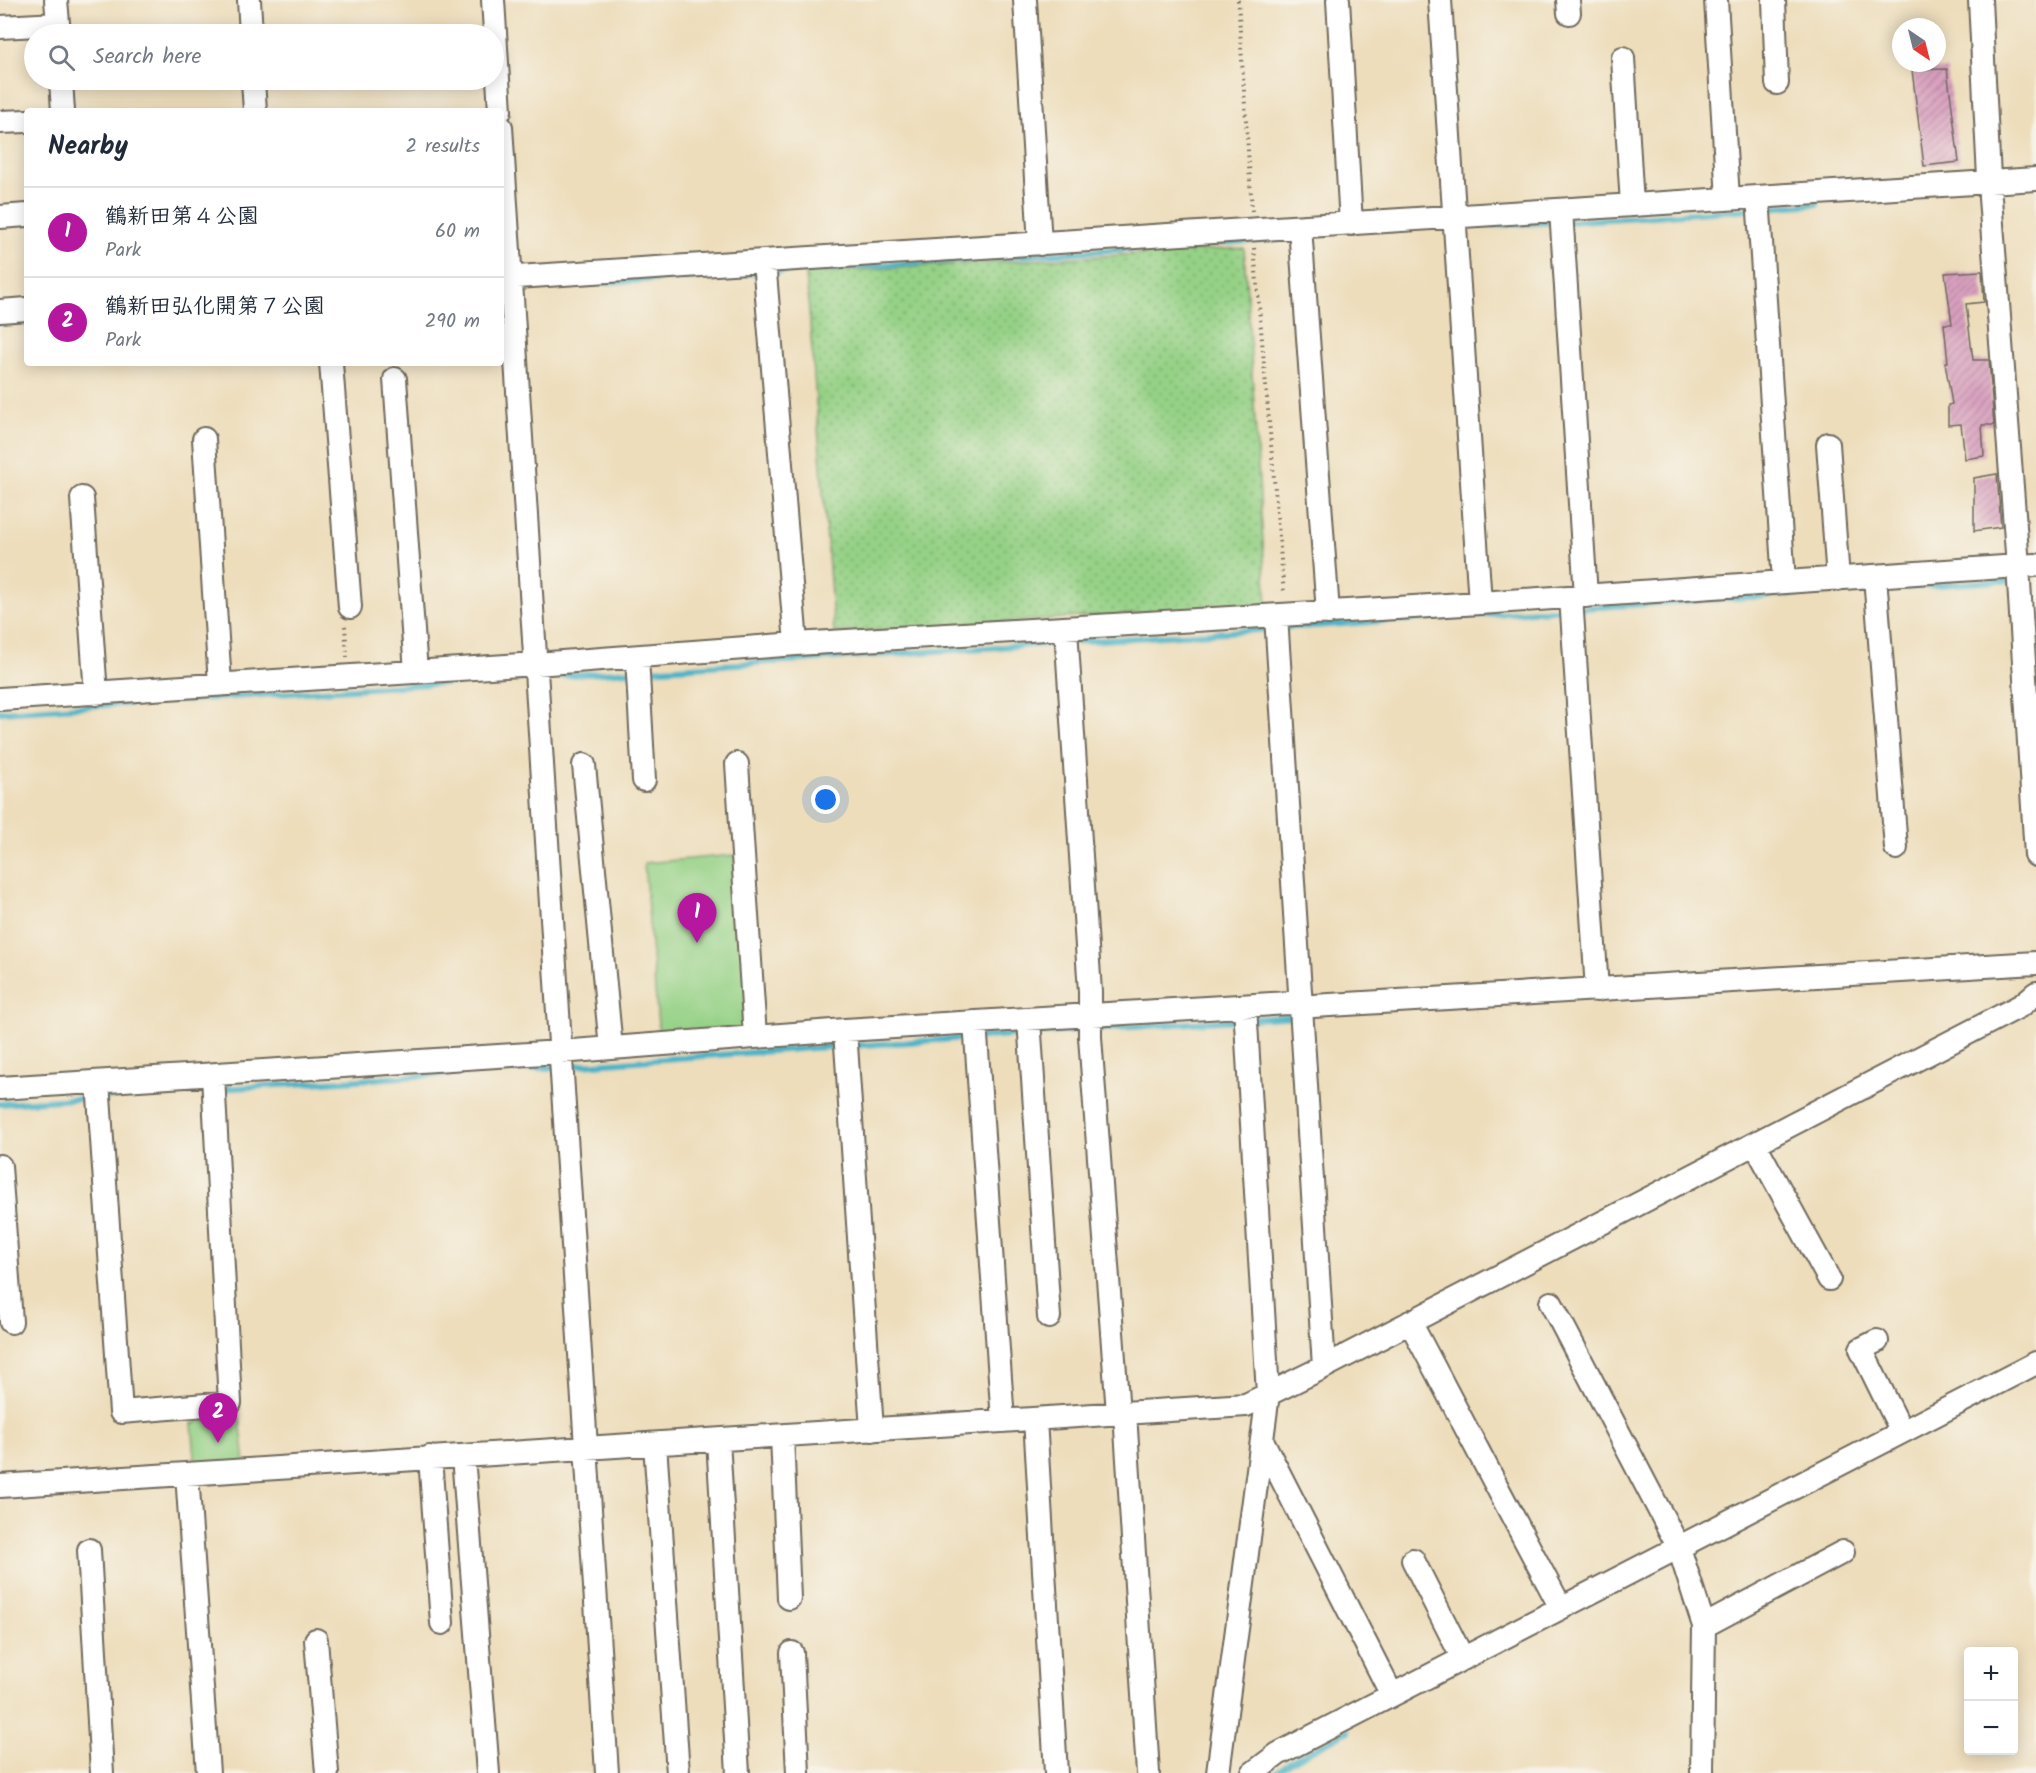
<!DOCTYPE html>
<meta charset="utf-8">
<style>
:root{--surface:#fff;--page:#f6f6f7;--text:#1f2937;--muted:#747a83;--line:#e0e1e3;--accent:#b5179e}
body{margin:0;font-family:Kalam,"Klee One",sans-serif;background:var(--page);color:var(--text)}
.controls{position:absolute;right:18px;bottom:18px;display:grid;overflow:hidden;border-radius:6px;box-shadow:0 3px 15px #0003}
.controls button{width:54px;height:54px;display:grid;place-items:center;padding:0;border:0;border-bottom:2px solid var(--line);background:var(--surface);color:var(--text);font:30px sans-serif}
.compass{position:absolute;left:1892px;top:18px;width:54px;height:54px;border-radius:50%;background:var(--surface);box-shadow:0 3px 15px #0003;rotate:145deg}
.you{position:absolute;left:826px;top:800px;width:21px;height:21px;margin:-15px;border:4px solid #fff;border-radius:50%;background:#1a73e8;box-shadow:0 0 0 9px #1a73e833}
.badge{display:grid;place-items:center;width:39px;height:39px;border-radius:50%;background:var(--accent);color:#fff;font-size:20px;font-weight:700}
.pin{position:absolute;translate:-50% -50px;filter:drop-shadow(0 2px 3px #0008)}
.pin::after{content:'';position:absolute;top:32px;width:21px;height:18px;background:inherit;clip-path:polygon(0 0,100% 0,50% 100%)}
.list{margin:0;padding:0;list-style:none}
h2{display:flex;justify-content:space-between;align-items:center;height:78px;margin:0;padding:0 24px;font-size:26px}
h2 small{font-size:20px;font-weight:400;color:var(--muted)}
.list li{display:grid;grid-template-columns:39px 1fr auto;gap:18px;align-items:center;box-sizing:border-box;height:90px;padding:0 24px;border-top:2px solid var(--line)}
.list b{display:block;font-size:22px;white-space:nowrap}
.list p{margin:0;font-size:20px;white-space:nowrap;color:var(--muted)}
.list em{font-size:20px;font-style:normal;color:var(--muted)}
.icon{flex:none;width:33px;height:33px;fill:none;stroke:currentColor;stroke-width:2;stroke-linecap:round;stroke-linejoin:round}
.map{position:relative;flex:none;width:2036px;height:1773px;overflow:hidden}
.search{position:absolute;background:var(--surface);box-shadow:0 3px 15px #0003;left:24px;top:24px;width:480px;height:66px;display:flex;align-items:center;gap:15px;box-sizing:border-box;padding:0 21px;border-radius:33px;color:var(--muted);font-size:22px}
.panel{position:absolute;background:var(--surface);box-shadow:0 3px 15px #0003;left:24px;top:108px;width:480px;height:258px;border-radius:6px}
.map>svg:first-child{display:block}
.grass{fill:url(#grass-dots);stroke:#607e58;stroke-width:1.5}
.park{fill:#95d186;stroke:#607e58;stroke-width:1.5}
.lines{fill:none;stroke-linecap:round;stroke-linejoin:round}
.stream{stroke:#49b3c7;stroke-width:6}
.building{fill:url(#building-hatch)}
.minor-casing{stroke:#6f695d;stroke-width:26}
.path{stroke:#6f695d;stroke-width:4;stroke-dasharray:1.5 4.5;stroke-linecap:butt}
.minor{stroke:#fff;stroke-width:22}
</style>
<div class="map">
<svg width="2036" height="1773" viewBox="0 0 2036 1773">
<defs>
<pattern id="grass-dots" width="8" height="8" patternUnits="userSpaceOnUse" patternTransform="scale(1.5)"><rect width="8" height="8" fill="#95d186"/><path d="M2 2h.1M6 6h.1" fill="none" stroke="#7aaa6e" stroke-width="1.8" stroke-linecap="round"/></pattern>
<pattern id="building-hatch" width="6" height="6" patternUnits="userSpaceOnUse" patternTransform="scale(1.5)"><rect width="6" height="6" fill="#d9a0bf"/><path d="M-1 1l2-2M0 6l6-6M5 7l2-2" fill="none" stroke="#b0839b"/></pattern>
</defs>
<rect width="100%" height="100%" fill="#f7f3e8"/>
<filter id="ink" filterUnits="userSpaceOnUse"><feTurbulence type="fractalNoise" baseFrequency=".0167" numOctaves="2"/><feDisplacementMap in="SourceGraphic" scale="12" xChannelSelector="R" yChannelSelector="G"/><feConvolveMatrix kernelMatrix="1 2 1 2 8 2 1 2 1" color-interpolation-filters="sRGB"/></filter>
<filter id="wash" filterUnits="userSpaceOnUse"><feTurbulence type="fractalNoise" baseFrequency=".008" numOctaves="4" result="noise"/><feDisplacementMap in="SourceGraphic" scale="24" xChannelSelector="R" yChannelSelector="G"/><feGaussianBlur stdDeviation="1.35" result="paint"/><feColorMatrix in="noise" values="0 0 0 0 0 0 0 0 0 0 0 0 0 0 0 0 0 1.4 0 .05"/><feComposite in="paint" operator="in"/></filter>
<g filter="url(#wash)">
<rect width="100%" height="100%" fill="#edddbb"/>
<!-- grass -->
<path class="grass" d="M1244,248L1267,605L834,633L806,273Z"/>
<!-- park -->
<path class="park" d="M735,855L749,1022L742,1029L659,1036L644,863Z
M240,1418L245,1463L196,1468L192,1423Z"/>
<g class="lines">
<!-- stream -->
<path class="stream" d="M1764,208L1817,204
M1567,222L1754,209
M1480,226L1556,222
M770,272L1281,239
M516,288L760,273
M0,323L27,321
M1881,589L2014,580
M1282,628L1871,589
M1073,642L1272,629
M0,712L1063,643
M851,1046L1296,1016
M567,1066L841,1046
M219,1089L557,1067
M0,1104L209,1090
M1276,1773L1290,1762L1348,1731"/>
</g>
<g id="blocks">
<!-- building -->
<path class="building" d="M1947,69L1959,162L1924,166L1912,70Z
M1982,271L1984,302L1966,304L1973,360H1989L1994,425H1982L1984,456L1965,459L1961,424L1948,425V405L1952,404L1945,362H1948L1944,324H1952L1945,273Z
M1997,474L2001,527L1974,531V478Z"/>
</g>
</g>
<g filter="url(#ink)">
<use href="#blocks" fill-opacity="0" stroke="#6f695d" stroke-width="1.5"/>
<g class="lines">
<defs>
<path id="minor" d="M56,0L59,34
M249,0L251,34
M493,0L500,111
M1025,0L1040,244
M1338,0L1351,224
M1440,0L1480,603
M1568,0L1569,13
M1716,0L1728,199
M1774,0L1777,83
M1980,0L1990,198L2018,566L2036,565
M0,27L58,24
M1623,58L1632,205
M61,80L63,111
M253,80L255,111
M0,122L27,121
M501,127L607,1773
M1758,197L1784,582
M1561,210L1586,596
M0,217L27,215
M1300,227L1328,613
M764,261L796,644
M501,278L2036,179
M0,311L27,309
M331,363L350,607
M395,379L416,672
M204,439L220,684
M1828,444L1838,579
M82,498L96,694
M1875,576L1896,848
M1571,597L1597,990
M1276,616L1324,1367
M1066,629L1090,992V1037L1118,1413
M637,657L644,780
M0,699L536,664L796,644L1480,603L2018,566L2036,855
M737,764L755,1036
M584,765L611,1048
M1029,1019L1049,1317
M975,1022L1003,1421
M845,1030L872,1430
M98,1082L121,1412L230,1403L213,1075
M0,1088L560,1052L845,1030L1289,1003L1313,1006L2036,963
M1755,1144L1829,1279
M0,1166L11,1322
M1551,1303L1679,1548L1704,1626
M1410,1322L1561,1608
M1877,1341L1861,1349L1902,1432
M1125,1413L1148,1773
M1035,1419L1056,1773
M782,1436L789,1598
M718,1440L738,1773
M1263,1442L1392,1695
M655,1444L678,1773
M463,1456L488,1773
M430,1457L442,1623
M187,1474L208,1773
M0,1486L1246,1405L1324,1367L2022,1005L2036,993
M89,1550L102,1773
M1413,1560L1463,1659
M316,1640L327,1773
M792,1653L798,1773
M1218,1773L1268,1394L1245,1006
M1253,1773L1278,1754L2036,1363
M1702,1773L1704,1626L1843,1552"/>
</defs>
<!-- minor casing -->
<use href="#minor" class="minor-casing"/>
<!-- path -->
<path class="path" d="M1238,0L1252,211
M1254,248L1284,594
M345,626L347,657"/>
<!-- minor -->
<use href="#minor" class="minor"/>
</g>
</g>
</svg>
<div class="controls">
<button>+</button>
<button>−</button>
</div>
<svg class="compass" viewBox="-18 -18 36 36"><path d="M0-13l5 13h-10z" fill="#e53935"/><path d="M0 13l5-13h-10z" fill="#747a83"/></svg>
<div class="you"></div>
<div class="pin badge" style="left:697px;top:943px">1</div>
<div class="pin badge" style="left:218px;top:1443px">2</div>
<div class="search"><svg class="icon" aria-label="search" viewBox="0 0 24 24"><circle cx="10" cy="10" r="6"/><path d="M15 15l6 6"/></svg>Search here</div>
<section class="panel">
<h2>Nearby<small>2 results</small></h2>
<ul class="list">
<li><span class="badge">1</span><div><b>鶴新田第４公園</b><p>Park</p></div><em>60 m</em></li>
<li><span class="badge">2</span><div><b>鶴新田弘化開第７公園</b><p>Park</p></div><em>290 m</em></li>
</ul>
</section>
</div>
